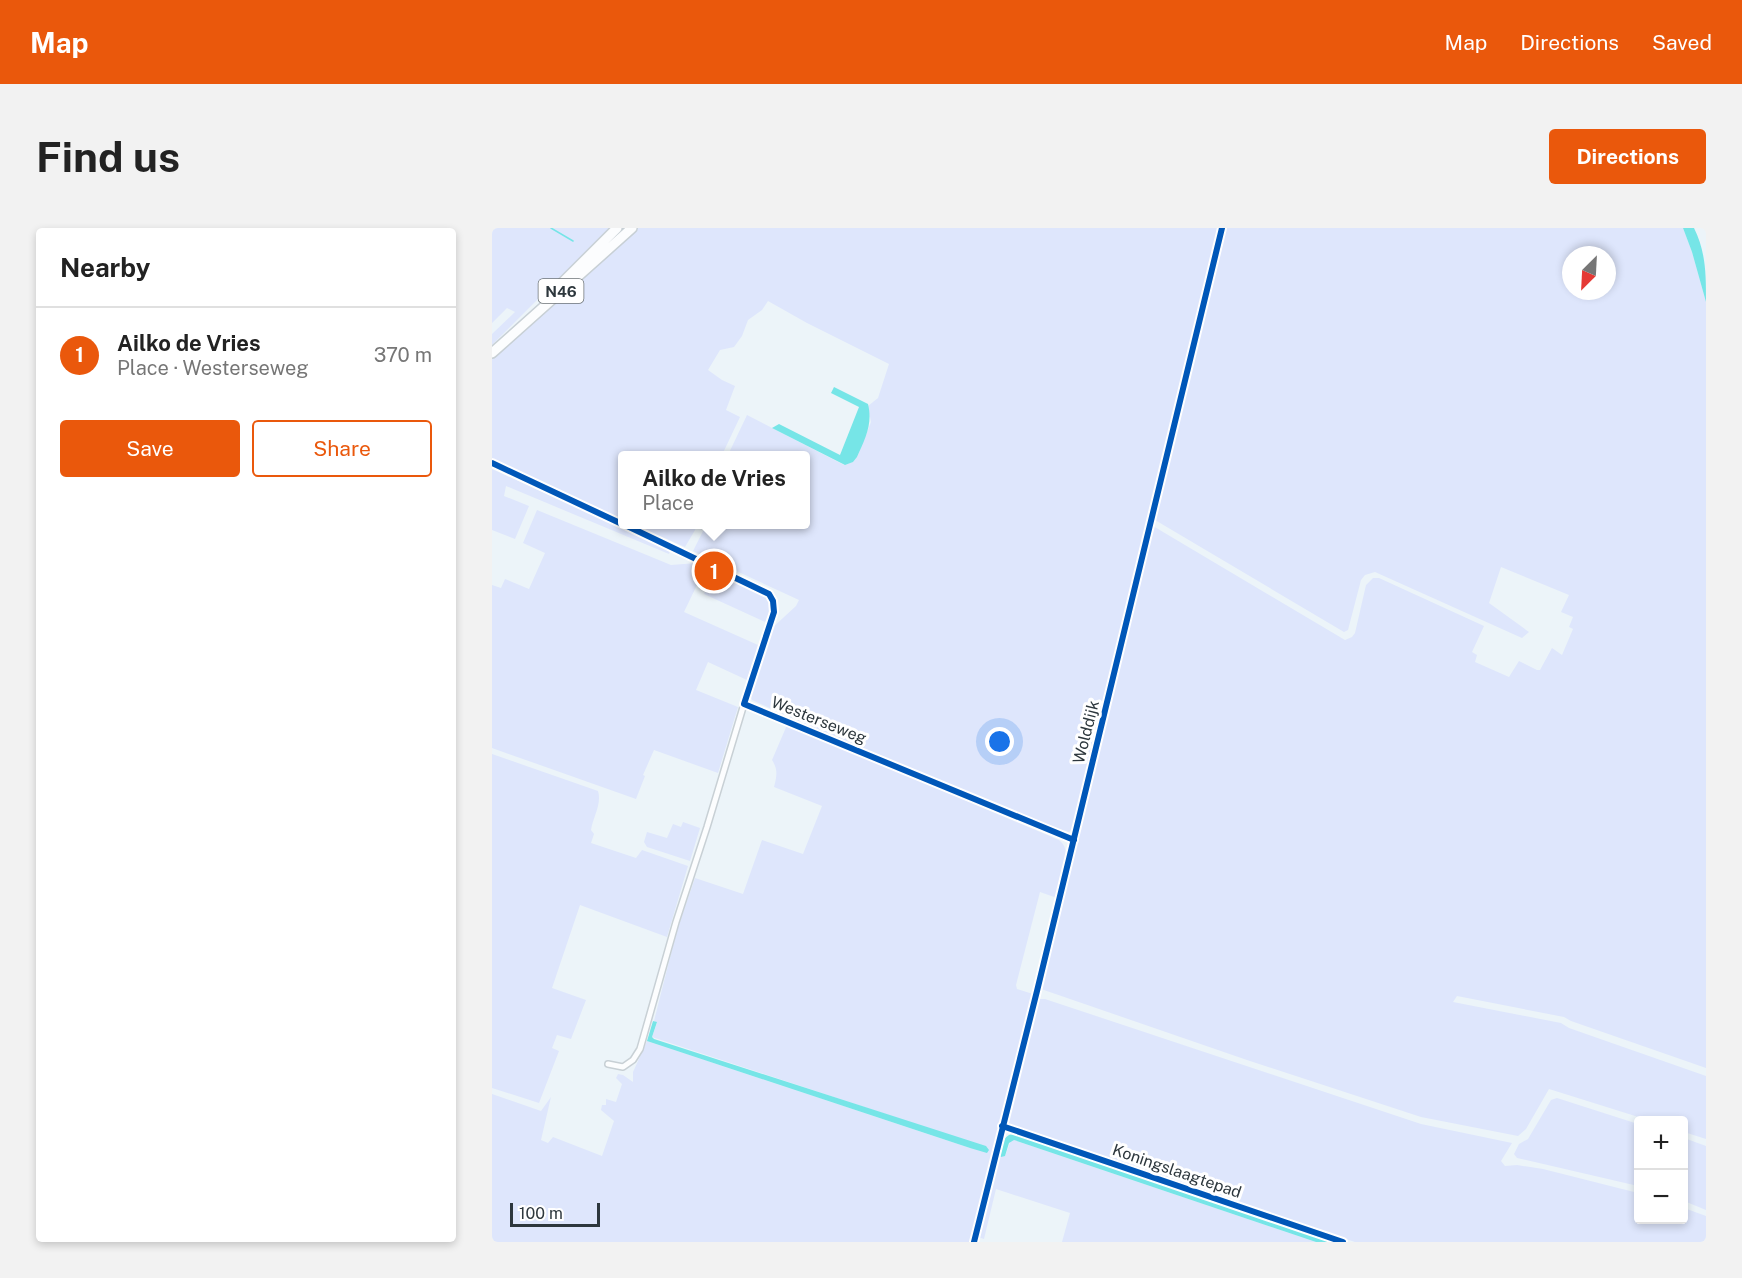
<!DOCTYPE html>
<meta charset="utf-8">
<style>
:root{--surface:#fff;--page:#f2f2f2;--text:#222;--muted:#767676;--line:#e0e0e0;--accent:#ea580c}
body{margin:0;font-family:"Public Sans",sans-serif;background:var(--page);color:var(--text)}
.controls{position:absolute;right:18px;bottom:18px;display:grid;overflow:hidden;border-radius:6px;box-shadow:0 3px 9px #0003}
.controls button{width:54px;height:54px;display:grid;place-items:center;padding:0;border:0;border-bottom:2px solid var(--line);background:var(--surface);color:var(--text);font:30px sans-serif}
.compass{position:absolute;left:1070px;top:18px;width:54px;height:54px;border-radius:50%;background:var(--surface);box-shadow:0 3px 9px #0003;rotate:204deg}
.scale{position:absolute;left:18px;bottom:15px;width:90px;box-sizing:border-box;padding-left:6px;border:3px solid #2d373d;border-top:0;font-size:16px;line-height:21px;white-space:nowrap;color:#2d373d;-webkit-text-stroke:4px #fff;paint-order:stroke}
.you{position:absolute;left:508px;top:514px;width:21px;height:21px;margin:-15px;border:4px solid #fff;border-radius:50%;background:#1a73e8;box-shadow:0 0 0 9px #1a73e833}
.badge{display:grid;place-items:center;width:39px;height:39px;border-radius:50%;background:var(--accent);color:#fff;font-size:20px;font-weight:700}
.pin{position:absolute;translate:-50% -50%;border:3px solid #fff;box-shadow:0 2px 6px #0006}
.popup{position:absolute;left:126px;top:223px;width:192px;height:78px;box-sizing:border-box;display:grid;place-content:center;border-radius:6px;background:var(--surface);filter:drop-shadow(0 2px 4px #0005);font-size:20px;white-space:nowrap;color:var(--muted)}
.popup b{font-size:22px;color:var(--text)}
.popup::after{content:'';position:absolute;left:50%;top:100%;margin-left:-12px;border:12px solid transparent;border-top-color:var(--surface)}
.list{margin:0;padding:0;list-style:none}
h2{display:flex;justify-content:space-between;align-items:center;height:78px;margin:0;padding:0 24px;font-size:26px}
h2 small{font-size:20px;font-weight:400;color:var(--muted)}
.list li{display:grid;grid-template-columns:39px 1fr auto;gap:18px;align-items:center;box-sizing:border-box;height:96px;padding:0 24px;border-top:2px solid var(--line)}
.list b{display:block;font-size:22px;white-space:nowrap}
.list p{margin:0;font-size:20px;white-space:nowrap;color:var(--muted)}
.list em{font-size:20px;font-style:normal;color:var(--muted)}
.actions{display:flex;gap:12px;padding:18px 24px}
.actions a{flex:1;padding:14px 0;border:2px solid var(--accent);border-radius:6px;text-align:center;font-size:21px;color:var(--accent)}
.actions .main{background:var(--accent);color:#fff}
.map{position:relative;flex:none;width:1214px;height:1014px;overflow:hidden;border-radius:6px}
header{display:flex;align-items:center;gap:36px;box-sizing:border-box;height:84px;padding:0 30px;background:var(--accent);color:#fff}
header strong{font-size:28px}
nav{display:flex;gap:33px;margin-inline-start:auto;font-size:21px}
.intro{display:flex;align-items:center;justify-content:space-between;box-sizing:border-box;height:144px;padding:0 36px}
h1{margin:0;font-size:42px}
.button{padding:15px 27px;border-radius:6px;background:var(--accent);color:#fff;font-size:21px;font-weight:700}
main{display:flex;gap:36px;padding:0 36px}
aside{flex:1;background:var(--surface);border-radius:6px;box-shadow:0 3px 9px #0003}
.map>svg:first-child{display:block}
.green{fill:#dee6fc;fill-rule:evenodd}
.water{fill:#76e5e7}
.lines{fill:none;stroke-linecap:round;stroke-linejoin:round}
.stream{stroke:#76e5e7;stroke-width:1.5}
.minor-casing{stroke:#c8d0d5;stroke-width:8}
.trunk-casing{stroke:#c8d0d5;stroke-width:12}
.minor{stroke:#fcfdfe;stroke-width:5}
.trunk{stroke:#fcfdfe;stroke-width:9}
.cycleway-casing{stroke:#fff;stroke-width:10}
.cycleway{stroke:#0057b8;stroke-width:6}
.labels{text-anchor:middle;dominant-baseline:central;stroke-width:6;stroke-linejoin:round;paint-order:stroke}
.shield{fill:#fff;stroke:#6c7377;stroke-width:1.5}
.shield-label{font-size:15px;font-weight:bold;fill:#2d373d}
.street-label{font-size:16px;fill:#2d373d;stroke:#fff}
</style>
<header>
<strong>Map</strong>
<nav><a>Map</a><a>Directions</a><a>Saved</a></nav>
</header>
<div class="intro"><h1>Find us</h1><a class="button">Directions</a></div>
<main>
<aside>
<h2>Nearby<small></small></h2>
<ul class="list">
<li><span class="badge">1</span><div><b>Ailko de Vries</b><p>Place · Westerseweg</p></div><em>370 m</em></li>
</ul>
<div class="actions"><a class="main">Save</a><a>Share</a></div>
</aside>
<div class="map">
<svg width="1214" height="1014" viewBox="0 0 1214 1014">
<rect width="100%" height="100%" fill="#ecf4f9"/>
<!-- green -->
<path class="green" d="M0,0H117L0,117V106L23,84L15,80L0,95Z
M146,0H728L587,582L581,600L577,604L547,595L333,505L260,472L258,467L279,401L304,378L307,372L201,323L214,297L314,296V228L236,227L255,187L352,237L361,234L365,229L379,194L376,178L386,170L397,136L315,95L276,73L270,82L256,92L250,108L242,119L228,122L216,142L230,152L243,158L234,182L248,189L230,227L130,228V291L0,231V131Z
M734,0H1191L1200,24L1214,74V840L1079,793L1072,789L965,768L961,774L1069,795L1077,800L1214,848V911L1192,904V892H1156L1057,861L1034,901L1026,908L929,889L755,832L549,761L661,298L853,412L860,409L863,405L874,357L881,350H887L992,398L980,424L985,427L983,434L1017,449L1027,433L1045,442H1048L1060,420L1070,427L1081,401L1077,399L1081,389L1069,384L1077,367L1009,339L997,375L1037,404L1030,410L883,344L873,347L869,352L856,402L852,404L663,292L694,153ZM1079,27H1115V63H1079Z
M0,241L166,316L178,323L177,326L14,258L12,268L37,278L23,311L0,302Z
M45,282L179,337L205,335L214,338L192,384L266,417L255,452L216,434L204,462L246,479L226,545L162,522L151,547L153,548L144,571L0,520V357L9,360L13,351L37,361L53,325L31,315Z
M143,297H206L193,319Z
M223,343L274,369C280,378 277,385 273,394L212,366Z
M295,497L560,609C563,611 567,611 569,614C581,624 568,656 565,670L548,664L524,757L525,761L541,766L479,1014H0V866L49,883L59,869L49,912L56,915L61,909L110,928L122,893L109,882L110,877H114V871L124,874L130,856L124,850L126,846L131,847L141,854V844L155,813L478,920H496L160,809L165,795L162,793L185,702L203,650L251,666L270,612L311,626L330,578L282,559C285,548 286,541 280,532Z
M0,526L106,563C110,576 101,589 99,602L102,606L99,615L144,630L150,622L196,638L175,709L88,677L60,760L94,772L79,811L65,807L60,820L67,823L47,875L0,860Z
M191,594L208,600L198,633L155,619L152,614L155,604L175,610L181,596L189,599Z
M546,771H553L929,896L1020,915L1009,933L1013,938L1025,937L1051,941L1146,965V992H1192V980L1214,988V1014H863L514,896Z
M1065,870L1146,896V958L1025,930L1022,926L1027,916L1036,911L1059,872Z
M1192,910L1214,918V982L1192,973Z
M519,912H522L824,1014H570L578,985L504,961L492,1011L486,1009L508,928H513Z"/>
<!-- water -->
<path class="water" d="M1191,0H1202C1214,24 1214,47 1214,74L1200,24Z
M342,159L376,176C381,196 373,211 365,229L361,234L353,237L280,200L287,196L348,227L367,179L339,165Z
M161,793L165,794L160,809L162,811L494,918L497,922L495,925L478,920L155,813Z
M523,906L842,1014H824L522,912L517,915L513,928L509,929L508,928C511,917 510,906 523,906Z"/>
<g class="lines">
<!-- stream -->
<path class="stream" d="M59,0L81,13"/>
<defs>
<path id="minor" d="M0,235L130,296
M252,476L582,612
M116,836L131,839L141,832L148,821L184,694L215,599L252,476L280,391C283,379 282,371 272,363L131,296
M510,898L851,1014
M482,1014L545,763L730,0"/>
<path id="trunk" d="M67,58L125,0
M0,125L140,0"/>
</defs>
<!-- minor casing -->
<use href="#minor" class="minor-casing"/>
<!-- trunk casing -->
<use href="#trunk" class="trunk-casing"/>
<!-- minor -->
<use href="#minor" class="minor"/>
<!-- trunk -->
<use href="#trunk" class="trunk"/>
<defs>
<path id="cycleway" d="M0,235L130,296
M131,296L277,366L281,373L282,384L252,476L582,612
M510,898L851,1014
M482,1014L545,763L730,0"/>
</defs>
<!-- cycleway casing -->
<use href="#cycleway" class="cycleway-casing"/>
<!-- cycleway -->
<use href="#cycleway" class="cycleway"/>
</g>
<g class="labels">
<!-- shield labels -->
<rect class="shield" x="46.5" y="51" width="45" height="24" rx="4.5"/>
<g class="shield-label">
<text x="69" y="63">N46</text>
</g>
<!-- street labels -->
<g class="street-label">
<text transform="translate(327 492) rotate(22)">Westerseweg</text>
<text transform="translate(594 504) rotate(-76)">Wolddijk</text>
<text transform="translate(685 943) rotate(19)">Koningslaagtepad</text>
</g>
</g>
</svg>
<div class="controls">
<button>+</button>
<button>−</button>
</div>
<svg class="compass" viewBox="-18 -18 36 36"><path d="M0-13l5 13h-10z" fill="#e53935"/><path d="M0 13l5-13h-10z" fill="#767676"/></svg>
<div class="scale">100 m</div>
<div class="you"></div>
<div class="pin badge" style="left:222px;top:343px">1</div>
<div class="popup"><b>Ailko de Vries</b>Place</div>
</div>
</main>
